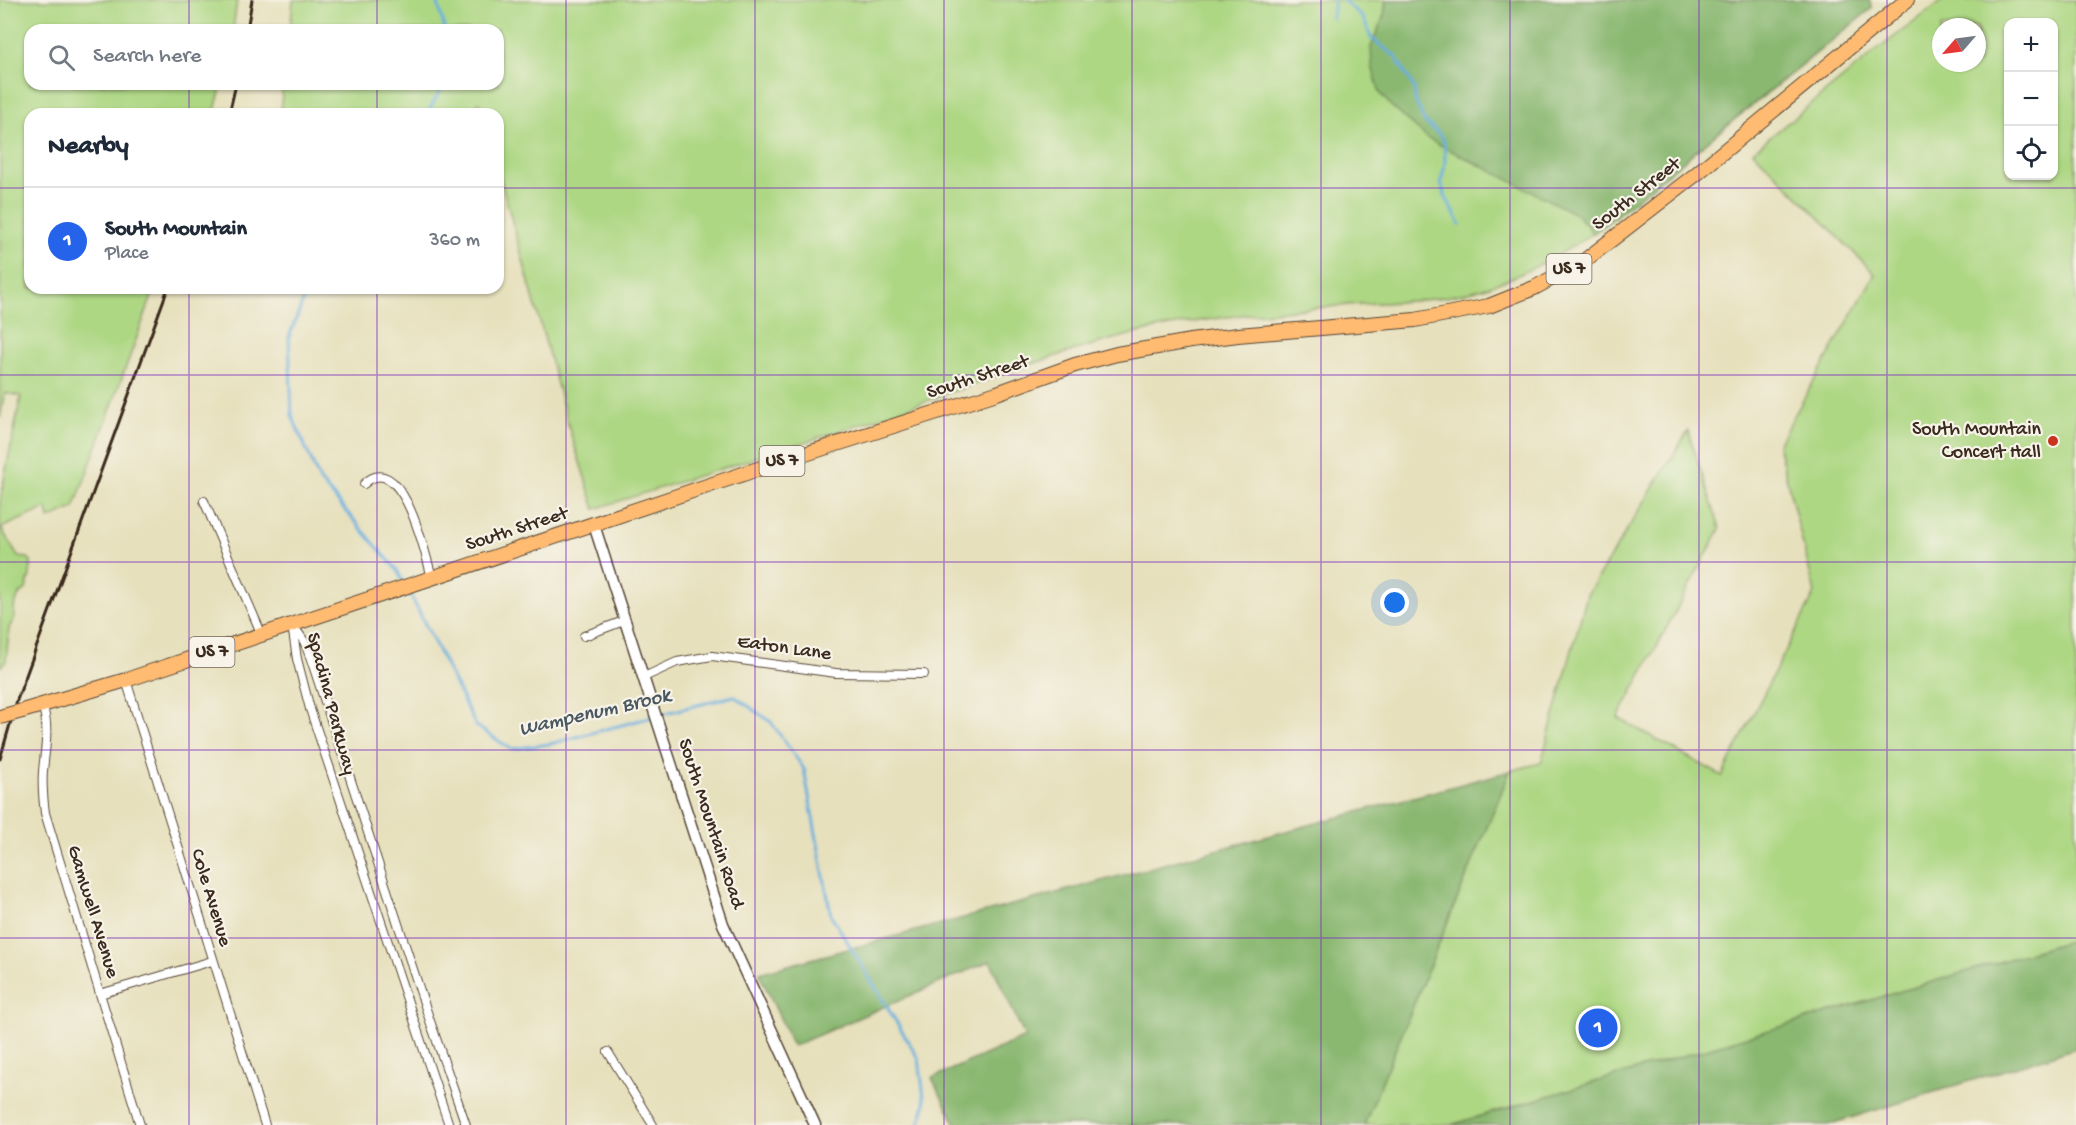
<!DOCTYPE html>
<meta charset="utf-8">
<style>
:root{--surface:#fff;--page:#f6f6f7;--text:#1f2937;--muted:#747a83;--line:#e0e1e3;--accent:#2563eb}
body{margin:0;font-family:"Gochi Hand",sans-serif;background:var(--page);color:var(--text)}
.controls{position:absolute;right:18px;top:18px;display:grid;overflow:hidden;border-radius:12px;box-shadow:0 2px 4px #0004}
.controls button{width:54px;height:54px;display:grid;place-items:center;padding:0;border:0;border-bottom:2px solid var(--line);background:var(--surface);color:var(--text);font:30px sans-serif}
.compass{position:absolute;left:1932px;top:18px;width:54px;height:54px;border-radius:50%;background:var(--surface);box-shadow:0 2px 4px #0004;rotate:242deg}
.you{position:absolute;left:1395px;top:603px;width:21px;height:21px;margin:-15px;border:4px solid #fff;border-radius:50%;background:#1a73e8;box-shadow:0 0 0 9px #1a73e833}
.badge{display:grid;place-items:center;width:39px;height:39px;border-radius:50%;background:var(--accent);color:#fff;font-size:20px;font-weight:700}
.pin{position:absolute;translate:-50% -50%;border:3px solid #fff;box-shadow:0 2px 6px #0006}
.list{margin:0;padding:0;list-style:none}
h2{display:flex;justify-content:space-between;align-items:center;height:78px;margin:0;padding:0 24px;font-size:26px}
h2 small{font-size:20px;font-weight:400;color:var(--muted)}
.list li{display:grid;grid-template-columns:39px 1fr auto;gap:18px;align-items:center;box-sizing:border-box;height:108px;padding:0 24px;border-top:2px solid var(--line)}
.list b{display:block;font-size:22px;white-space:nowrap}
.list p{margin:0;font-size:20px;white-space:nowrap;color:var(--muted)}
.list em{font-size:20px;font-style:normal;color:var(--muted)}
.icon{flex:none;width:33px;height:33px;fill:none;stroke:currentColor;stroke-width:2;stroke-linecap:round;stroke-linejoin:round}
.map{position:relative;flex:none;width:2076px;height:1125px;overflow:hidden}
.search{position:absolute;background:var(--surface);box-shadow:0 2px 4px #0004;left:24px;top:24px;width:480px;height:66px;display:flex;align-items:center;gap:15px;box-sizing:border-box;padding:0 21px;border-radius:18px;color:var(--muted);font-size:22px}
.panel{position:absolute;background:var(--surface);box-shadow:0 2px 4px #0004;left:24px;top:108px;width:480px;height:186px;border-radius:18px}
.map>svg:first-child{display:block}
.green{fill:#add783;stroke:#748050;stroke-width:1.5;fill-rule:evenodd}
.forest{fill:#8ab871;stroke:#627148;stroke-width:1.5}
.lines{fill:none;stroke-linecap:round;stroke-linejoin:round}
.stream{stroke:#66addd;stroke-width:3}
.minor-casing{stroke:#554536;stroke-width:10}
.tertiary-casing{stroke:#554536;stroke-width:13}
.trunk-casing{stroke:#554536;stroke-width:16}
.minor{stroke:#fff;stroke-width:8}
.tertiary{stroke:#fff;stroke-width:10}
.trunk{stroke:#ffbb71;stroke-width:14}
.rail{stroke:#3b2a1e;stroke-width:3}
.trunk-bridge-casing{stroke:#554536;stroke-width:16;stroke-linecap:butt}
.trunk-bridge{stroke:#ffbb71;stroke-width:14}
.grid{fill:none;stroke:#7b2cbf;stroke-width:1.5;stroke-opacity:0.55}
.poi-dot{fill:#c8321e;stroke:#f7f3e8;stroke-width:2}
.labels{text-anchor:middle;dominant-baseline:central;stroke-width:4.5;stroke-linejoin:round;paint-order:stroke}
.shield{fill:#f7f3e8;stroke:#73665b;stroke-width:1.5}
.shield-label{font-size:18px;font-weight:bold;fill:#3b2a1e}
.street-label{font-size:20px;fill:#3b2a1e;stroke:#f7f3e8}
.poi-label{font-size:20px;fill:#3b2a1e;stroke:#f7f3e8;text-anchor:end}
.water-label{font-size:21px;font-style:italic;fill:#4a5861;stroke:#f7f3e8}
</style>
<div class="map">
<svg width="2076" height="1125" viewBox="0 0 2076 1125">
<rect width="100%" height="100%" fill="#f7f3e8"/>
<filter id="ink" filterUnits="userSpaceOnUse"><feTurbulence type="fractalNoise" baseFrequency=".0167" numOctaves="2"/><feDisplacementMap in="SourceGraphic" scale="12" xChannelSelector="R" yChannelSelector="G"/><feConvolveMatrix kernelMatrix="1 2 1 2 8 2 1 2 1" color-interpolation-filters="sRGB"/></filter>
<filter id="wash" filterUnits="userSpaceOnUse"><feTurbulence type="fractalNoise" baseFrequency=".008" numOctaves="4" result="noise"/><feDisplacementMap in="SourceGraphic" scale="24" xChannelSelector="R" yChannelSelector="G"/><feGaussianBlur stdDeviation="1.35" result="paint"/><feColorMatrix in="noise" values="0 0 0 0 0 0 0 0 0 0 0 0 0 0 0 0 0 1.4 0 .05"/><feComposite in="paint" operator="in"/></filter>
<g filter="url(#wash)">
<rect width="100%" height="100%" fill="#e6e0bc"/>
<!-- green -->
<path class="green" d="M0,0H237L233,30H30V84H222L214,114H30V288H155L74,508L49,519L47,508L1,528L18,557L28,558L31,561L30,575L26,589L19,595L14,607V619L9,628L6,661L0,667V500L21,396L5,393L0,418Z
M293,0H1869L1872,8L1601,228C1563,254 1518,279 1473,291C1433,302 1390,302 1348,305C1276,311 1203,317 1133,334C1044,356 959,391 872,420C780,451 687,479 595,509L570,431L498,170V114H483L479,102L463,114H280L283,84H498V30H290Z
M1943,0H2076V939L1451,1125H1364L1510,771L1541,763L1587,595L1688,431L1720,529L1618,718L1722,776L1815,593L1778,444L1875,274L1753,151L1881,47ZM2008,22H2054V176H2008ZM1941,27H1977V63H1941Z"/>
<!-- forest -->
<path class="forest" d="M1386,0H1869L1872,8L1593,234L1587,225L1576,214L1428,139L1391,106L1380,93L1372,66L1371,47L1384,15Z
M1510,771L1364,1125H956L932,1078L1025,1037L990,961L793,1046L759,973Z
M2076,939V1048L1828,1125H1451Z"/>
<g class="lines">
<!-- stream -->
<path class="stream" d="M437,0L445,30
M1343,0L1360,15L1364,20L1371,38L1395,56L1414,87L1415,100L1424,121L1438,133L1444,141L1445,163L1441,183L1445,196L1460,224
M1332,18L1334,0
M427,114L444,84
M308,288L289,337L292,416L320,481L397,570L403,582
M408,590L476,726L511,749L550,744L652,717
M658,715L734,696L771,722L804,769L831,915L919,1059L925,1105L919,1125"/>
</g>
</g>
<g filter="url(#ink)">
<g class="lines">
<defs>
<path id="minor" d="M364,484C402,447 426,556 432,578
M204,501L262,635
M292,624L304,641L309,653L429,1018L466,1125
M292,625L297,659L310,709L449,1125
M584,636L626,620
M644,677L677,662L712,656L836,673L924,674
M126,680L265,1125
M42,705C50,726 45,749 43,771C42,785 43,798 45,813L140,1125
M100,994L212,961
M608,1052L653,1125"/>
<path id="tertiary" d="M594,525L723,924L815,1125"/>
<path id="trunk" d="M22,711L126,680L755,470L997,393L1075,365L1117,354L1191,341L1238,335L1415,320L1489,306L1534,288L1584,261L1695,175L1907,0"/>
</defs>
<!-- minor casing -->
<use href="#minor" class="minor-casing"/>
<!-- tertiary casing -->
<use href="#tertiary" class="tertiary-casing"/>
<!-- trunk casing -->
<use href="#trunk" class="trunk-casing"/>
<!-- minor -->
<use href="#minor" class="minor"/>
<!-- tertiary -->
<use href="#tertiary" class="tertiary"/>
<!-- trunk -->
<use href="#trunk" class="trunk"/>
<!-- rail -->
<path class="rail" d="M247,30L252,0
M229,114L236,84
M0,759L17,700L168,288"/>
<defs>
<path id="trunk-bridge" d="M0,717L22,711"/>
</defs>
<!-- trunk-bridge casing -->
<use href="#trunk-bridge" class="trunk-bridge-casing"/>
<!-- trunk-bridge -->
<use href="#trunk-bridge" class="trunk-bridge"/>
</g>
</g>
<!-- grid -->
<path class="grid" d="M189,0V30M377,0V30M566,0V1125M755,0V1125M944,0V1125M1132,0V1125M1321,0V1125M1510,0V1125M1699,0V1125M1887,0V1125M189,84V114M377,84V114M0,188H30M498,188H2076M189,288V1125M377,288V1125M0,375H2076M0,562H2076M0,750H2076M0,938H2076"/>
<!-- markers -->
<circle class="poi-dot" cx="2053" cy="441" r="6"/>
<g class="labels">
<!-- shield labels -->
<g class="shield">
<rect x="1546.5" y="254" width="45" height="30" rx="4.5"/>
<rect x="759.5" y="446" width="45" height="30" rx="4.5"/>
<rect x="189.5" y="637" width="45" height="30" rx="4.5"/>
</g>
<g class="shield-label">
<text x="1569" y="269">US 7</text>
<text x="782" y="461">US 7</text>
<text x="212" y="652">US 7</text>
</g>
<!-- street labels -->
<g class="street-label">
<text transform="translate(1637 195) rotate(-38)">South Street</text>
<text transform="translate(978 378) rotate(-18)">South Street</text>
<text transform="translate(517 530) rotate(-18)">South Street</text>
<text transform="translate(784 649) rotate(8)">Eaton Lane</text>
<text transform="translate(330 704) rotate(75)">Spadina Parkway</text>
<text transform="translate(710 824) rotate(72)">South Mountain Road</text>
<text transform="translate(210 898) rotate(73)">Cole Avenue</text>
<text transform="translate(92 912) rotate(73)">Gamwell Avenue</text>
</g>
<!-- poi labels -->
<g class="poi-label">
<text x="2041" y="430">South Mountain<tspan x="2041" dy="23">Concert Hall</tspan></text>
</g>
<!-- water labels -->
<g class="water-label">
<text transform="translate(595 714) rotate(-13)">Wampenum Brook</text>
</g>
</g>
</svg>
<div class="controls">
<button>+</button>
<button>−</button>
<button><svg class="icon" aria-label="locate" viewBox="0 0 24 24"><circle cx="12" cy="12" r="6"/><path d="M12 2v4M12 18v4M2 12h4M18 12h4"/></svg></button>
</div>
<svg class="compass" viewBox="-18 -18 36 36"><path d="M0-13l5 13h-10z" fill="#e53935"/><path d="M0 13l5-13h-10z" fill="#747a83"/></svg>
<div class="you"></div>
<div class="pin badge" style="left:1598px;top:1028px">1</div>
<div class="search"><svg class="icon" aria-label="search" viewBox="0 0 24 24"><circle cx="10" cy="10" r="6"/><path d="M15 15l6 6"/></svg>Search here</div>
<section class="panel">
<h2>Nearby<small></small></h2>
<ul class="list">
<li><span class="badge">1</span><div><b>South Mountain</b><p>Place</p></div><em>360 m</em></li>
</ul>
</section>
</div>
